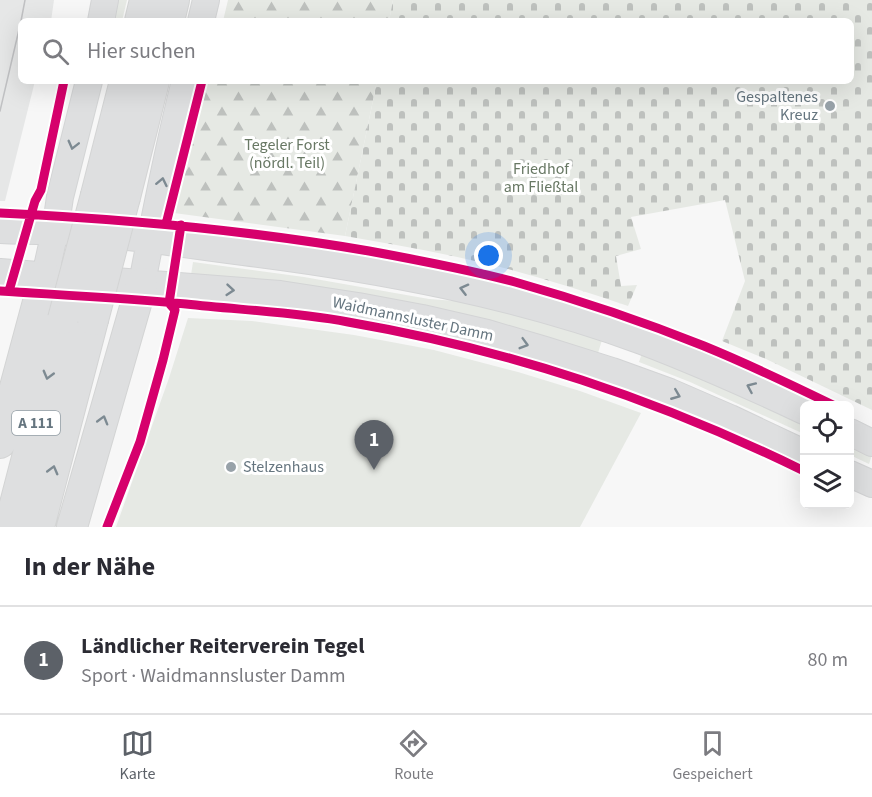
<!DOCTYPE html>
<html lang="de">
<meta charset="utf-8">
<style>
:root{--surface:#fff;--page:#f2f2f3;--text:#2b2b33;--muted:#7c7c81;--line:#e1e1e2;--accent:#5c6168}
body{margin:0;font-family:"Source Sans 3",sans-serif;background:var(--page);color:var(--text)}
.controls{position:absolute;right:18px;bottom:18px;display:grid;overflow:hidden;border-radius:9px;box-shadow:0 6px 24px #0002}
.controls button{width:54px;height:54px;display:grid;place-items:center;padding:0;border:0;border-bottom:2px solid var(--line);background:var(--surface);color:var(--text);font:30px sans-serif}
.you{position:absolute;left:489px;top:256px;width:21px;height:21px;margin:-15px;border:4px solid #fff;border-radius:50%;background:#1a73e8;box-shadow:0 0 0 9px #1a73e833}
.badge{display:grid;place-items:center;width:39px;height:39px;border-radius:50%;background:var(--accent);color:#fff;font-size:20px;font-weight:700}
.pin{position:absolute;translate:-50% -50px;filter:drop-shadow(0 2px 3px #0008)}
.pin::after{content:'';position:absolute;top:32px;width:21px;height:18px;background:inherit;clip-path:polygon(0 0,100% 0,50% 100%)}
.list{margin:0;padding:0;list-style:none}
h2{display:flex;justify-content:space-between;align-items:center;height:78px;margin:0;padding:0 24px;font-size:26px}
h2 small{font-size:20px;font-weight:400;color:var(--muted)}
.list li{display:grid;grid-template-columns:39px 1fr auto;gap:18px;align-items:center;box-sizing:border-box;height:108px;padding:0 24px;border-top:2px solid var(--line)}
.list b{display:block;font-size:22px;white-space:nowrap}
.list p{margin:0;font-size:20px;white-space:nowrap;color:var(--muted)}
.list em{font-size:20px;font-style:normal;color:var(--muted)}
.icon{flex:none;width:33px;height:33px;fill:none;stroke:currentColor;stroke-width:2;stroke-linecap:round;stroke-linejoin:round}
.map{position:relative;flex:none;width:872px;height:527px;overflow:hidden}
.search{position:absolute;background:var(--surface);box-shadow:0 6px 24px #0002;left:18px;right:18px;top:18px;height:66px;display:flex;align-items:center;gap:15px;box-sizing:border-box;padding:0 21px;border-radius:9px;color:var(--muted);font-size:22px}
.sheet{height:186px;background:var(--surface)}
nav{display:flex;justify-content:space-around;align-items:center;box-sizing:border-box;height:84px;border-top:2px solid var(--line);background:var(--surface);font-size:16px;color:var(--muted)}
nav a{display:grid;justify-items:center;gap:3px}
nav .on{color:var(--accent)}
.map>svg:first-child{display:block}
.built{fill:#e6e7e7}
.green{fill:#e6e9e4}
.forest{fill:url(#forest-firs)}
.cemetery{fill:url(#cemetery-stones)}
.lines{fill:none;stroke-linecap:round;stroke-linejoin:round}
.major-casing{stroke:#d3d4d5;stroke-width:28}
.highway-casing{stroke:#d3d4d4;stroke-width:32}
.major{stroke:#dedfe0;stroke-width:26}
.highway{stroke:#dedfe0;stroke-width:30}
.tram{stroke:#c0c1c3;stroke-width:1.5}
.highway-bridge-casing{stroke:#d3d4d4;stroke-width:32;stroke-linecap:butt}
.highway-bridge{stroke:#dedfe0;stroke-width:30}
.cycleway-casing{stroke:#fff;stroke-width:13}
.cycleway{stroke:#d6006c;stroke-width:9}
.oneway{stroke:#7d8a92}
.poi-dot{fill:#98a2a9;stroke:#fff;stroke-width:2}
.labels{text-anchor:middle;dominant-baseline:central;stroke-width:6;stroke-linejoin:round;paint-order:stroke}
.shield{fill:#fff;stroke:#939ea5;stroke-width:1.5}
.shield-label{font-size:15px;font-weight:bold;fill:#65757f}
.poi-label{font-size:16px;fill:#65757f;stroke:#fff;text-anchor:end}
.park-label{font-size:16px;fill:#687864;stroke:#fff}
.street-label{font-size:16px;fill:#65757f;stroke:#fff}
</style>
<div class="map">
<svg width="872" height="527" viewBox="0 0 872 527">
<defs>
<pattern id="forest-firs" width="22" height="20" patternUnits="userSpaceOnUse" patternTransform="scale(1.5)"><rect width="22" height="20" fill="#e6e9e4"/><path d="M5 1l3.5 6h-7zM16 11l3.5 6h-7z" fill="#bec1be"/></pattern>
<pattern id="cemetery-stones" width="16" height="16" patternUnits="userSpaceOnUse" patternTransform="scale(1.5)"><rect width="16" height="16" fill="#e6e9e4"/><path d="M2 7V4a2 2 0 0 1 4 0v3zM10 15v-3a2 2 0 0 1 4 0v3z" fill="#bec1be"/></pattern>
</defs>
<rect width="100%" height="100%" fill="#f7f7f7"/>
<!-- built -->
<path class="built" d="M0,0H54L51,21H21V81H35L5,201H0Z"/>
<!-- green -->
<path class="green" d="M118,0H127L122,21H114Z
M193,262L304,277L429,299L468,302L504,311L602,340L598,353L499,325L191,275Z
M188,318L252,321L354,335L434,350L518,372L580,391L641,413L580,527H116L169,378Z
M642,353L804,423V434L690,382L639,362Z
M850,444L872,455L869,464L850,455Z"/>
<!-- forest -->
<path class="forest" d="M228,0H393L389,21H223Z
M208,81H377L345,236L174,213Z"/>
<!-- cemetery -->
<path class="cemetery" d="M393,0H872V410L766,359L722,341L745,281L725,200L631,217L641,249L616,256L621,286L637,285L628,306C586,292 543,278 500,267C449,254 397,245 345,236L377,81H851V21H389Z"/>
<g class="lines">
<defs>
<path id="major" d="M101,21L105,0
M201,21L206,0
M0,230C18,231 36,231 54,231C118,234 181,244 244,252C379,269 514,294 642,341C697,362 751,386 804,411
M0,272L280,294L358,306L422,318L487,333L545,350L612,371L670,392L730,418L804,453
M45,276L55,231L60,197L89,81
M142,283C155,215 168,148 185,81
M850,432L872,443
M850,474L872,484"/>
<path id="highway" d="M140,21L145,0
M169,21L174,0
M96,195L125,81
M125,197L154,81
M0,443L45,276
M9,527L63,319
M39,527L93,320
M72,527L142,283"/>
</defs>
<!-- major casing -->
<use href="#major" class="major-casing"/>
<!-- highway casing -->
<use href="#highway" class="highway-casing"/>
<!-- major -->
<use href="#major" class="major"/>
<!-- highway -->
<use href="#highway" class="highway"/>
<!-- tram -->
<path class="tram" d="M21,21L25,0
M0,111L21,21"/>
<defs>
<path id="highway-bridge" d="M63,319L96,195
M93,320L125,197"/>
</defs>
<!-- highway-bridge casing -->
<use href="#highway-bridge" class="highway-bridge-casing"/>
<!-- highway-bridge -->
<use href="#highway-bridge" class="highway-bridge"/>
<defs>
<path id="cycleway" d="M0,213C124,219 247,230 369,251C418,260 467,269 515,282C579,300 642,321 704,346C748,364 792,385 835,406
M166,224L202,81
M0,291C62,295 124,298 186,304C240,310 295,312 348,322C510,350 657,399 804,471
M9,291L35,201L41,190L64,81
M107,527L140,442L163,360L175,310L169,303L181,225"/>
</defs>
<!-- cycleway casing -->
<use href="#cycleway" class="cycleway-casing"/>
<!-- cycleway -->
<use href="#cycleway" class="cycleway"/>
</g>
<!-- one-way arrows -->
<defs><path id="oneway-chevron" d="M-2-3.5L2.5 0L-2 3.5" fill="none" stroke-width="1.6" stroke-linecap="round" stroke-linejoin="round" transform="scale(1.5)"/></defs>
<g class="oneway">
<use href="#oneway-chevron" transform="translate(73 145) rotate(104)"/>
<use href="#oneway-chevron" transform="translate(162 182) rotate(-78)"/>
<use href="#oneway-chevron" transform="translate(464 289) rotate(-166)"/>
<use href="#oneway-chevron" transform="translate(230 290) rotate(5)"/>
<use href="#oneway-chevron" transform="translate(524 344) rotate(16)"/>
<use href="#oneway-chevron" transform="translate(48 375) rotate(105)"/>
<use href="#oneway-chevron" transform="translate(751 387) rotate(-156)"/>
<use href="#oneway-chevron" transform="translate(676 395) rotate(22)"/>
<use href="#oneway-chevron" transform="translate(103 420) rotate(-74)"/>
<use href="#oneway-chevron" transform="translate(53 470) rotate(-75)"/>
</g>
<!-- markers -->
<g class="poi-dot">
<circle cx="830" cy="106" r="6"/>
<circle cx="231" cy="467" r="6"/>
</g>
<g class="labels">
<!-- shield labels -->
<rect class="shield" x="12" y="411" width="48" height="24" rx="4.5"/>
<g class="shield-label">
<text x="36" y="423">A 111</text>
</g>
<!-- poi labels -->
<g class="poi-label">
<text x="818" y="97">Gespaltenes<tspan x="818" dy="18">Kreuz</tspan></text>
<text x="243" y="467" text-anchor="start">Stelzenhaus</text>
</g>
<!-- park labels -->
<g class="park-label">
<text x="287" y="145">Tegeler Forst<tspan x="287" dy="18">(nördl. Teil)</tspan></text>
<text x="541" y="169">Friedhof<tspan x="541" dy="18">am Fließtal</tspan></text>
</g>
<!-- street labels -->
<g class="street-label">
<text transform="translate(413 319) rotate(12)">Waidmannsluster Damm</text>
</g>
</g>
</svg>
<div class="controls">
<button><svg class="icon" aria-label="locate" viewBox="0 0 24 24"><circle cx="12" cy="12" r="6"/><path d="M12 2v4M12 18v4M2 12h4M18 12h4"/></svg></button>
<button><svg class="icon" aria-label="layers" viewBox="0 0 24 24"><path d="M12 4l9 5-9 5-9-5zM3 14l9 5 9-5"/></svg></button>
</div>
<div class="you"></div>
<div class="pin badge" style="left:374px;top:470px">1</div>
<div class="search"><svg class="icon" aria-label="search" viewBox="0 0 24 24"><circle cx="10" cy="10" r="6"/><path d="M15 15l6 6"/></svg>Hier suchen</div>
</div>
<section class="sheet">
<h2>In der Nähe<small></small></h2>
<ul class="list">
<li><span class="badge">1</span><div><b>Ländlicher Reiterverein Tegel</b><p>Sport · Waidmannsluster Damm</p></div><em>80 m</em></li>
</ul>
</section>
<nav>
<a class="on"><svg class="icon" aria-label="map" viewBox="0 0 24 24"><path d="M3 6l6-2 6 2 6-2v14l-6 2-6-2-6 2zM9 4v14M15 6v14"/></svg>Karte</a>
<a><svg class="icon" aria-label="directions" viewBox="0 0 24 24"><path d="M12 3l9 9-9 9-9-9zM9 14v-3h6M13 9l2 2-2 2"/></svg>Route</a>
<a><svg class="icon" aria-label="saved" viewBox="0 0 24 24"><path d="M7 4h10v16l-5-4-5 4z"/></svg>Gespeichert</a>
</nav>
